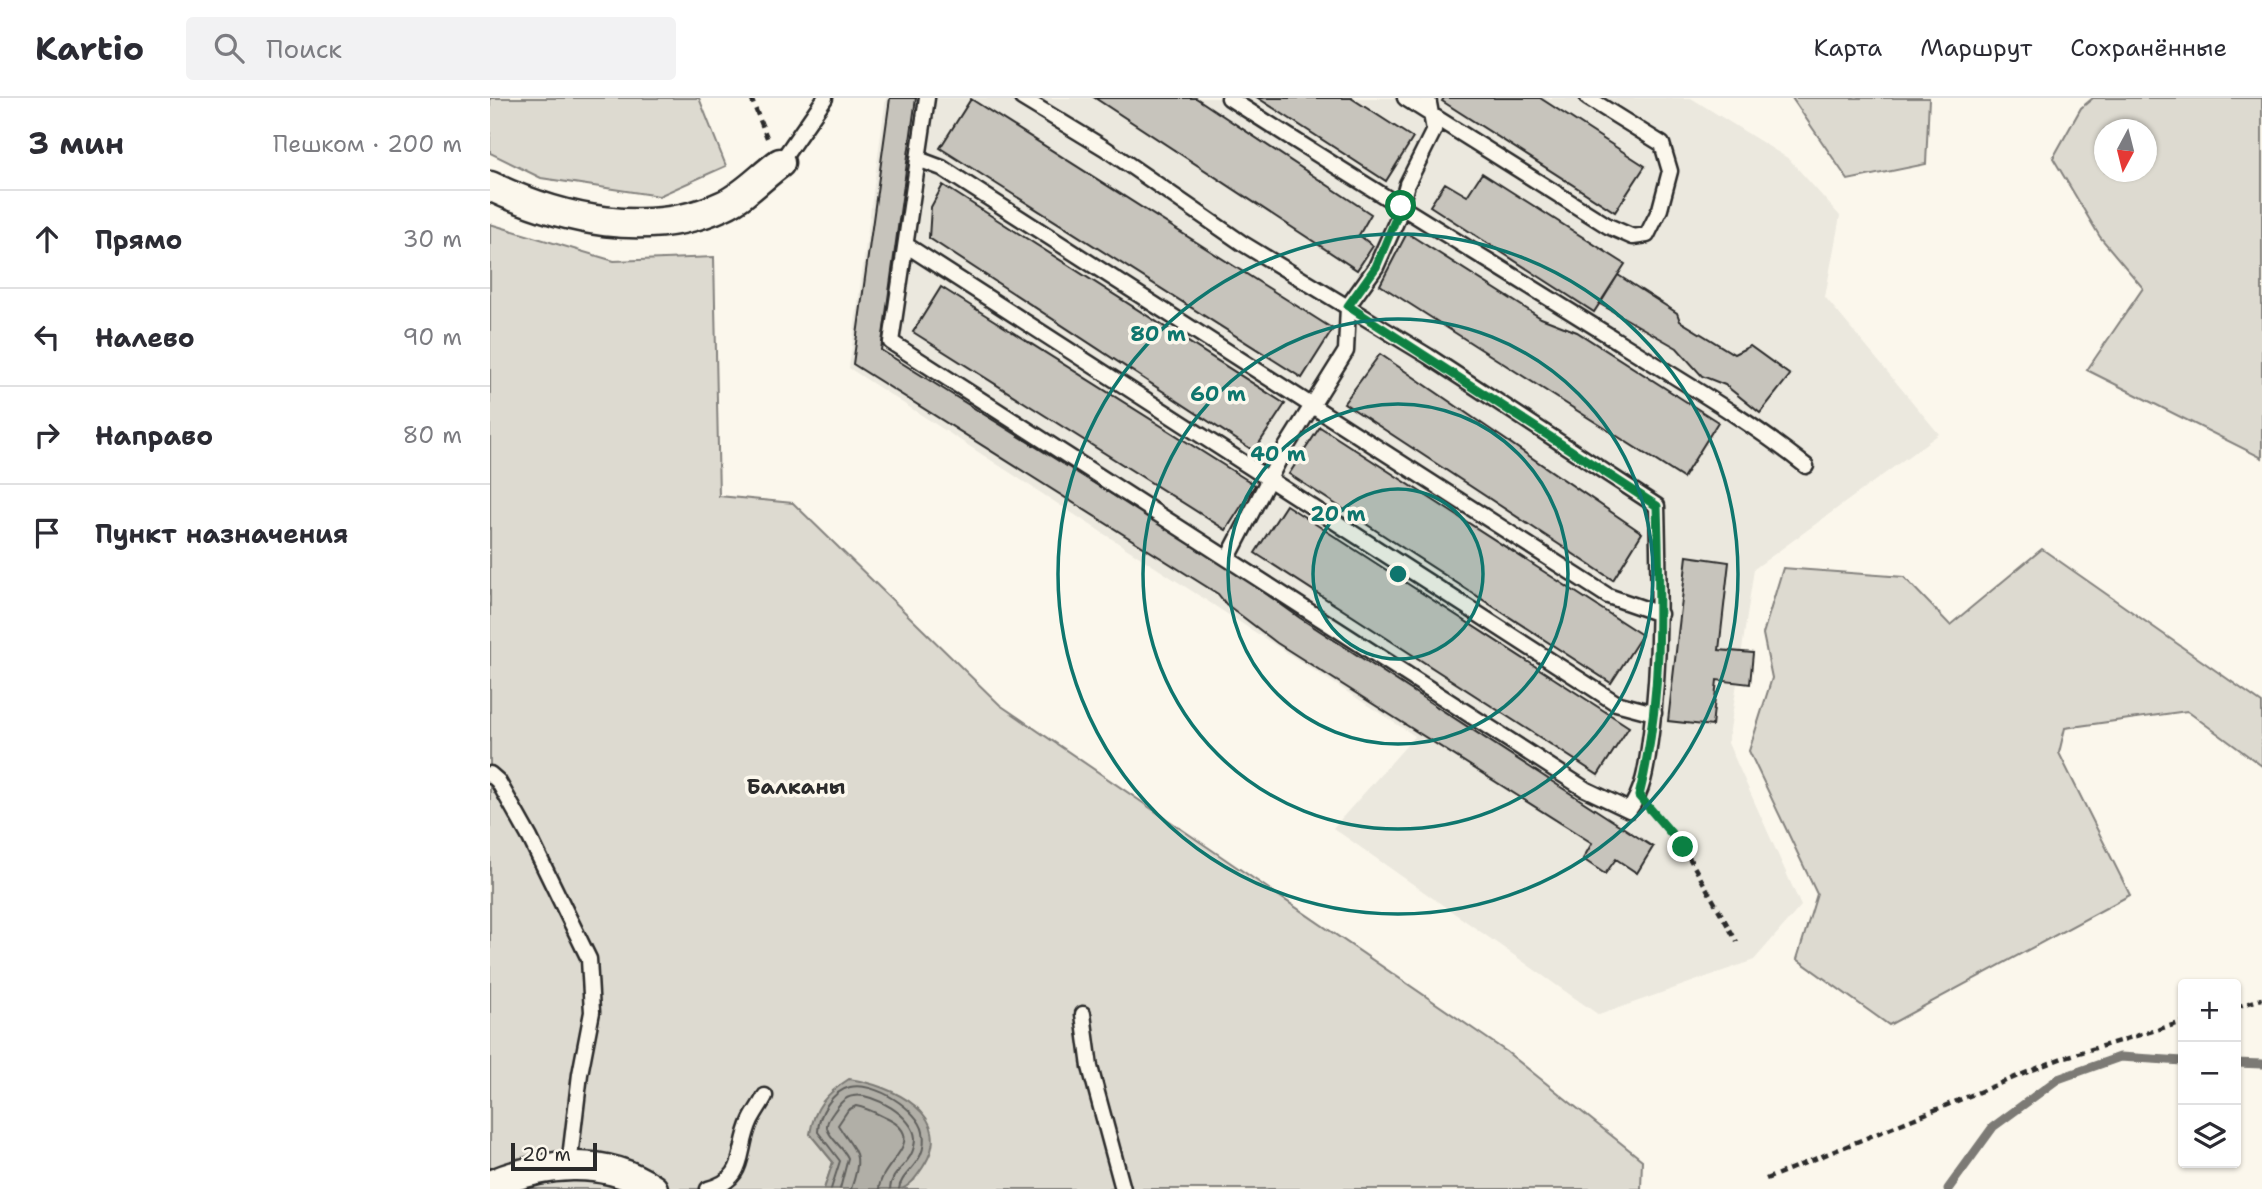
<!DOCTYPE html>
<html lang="ru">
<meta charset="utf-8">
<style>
:root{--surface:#fff;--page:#f2f2f3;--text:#2b2b33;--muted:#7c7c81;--line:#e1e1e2}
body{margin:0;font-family:"Shantell Sans",sans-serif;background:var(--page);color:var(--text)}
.controls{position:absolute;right:21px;bottom:21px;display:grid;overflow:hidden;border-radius:7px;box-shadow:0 2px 5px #0004}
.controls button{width:63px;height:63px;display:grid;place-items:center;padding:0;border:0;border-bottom:2px solid var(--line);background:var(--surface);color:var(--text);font:35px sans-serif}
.compass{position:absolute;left:1604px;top:21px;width:63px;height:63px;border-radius:50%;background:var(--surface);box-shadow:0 2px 5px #0004;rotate:187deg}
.scale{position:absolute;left:21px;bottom:18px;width:86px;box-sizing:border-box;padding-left:7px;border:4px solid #2b2b2b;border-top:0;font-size:19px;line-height:24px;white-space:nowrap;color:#2b2b2b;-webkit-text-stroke:5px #fbf7ec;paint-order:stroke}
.stop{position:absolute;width:21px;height:21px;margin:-16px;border:5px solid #0b8043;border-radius:50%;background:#fff}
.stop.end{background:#0b8043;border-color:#fff;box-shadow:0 2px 7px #0008}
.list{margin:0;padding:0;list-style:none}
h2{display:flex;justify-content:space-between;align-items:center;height:91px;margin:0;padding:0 28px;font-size:30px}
h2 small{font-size:23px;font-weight:400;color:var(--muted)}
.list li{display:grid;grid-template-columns:46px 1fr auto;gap:21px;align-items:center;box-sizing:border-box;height:98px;padding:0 28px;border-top:2px solid var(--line)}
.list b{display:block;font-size:26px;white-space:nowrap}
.list em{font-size:23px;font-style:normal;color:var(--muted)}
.icon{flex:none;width:38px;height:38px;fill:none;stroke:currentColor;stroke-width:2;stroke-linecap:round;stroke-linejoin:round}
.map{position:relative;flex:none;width:1772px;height:1091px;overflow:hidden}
header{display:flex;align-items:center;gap:42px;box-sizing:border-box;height:98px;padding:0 35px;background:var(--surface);border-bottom:2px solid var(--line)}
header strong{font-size:33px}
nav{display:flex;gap:38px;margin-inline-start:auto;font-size:24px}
.search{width:490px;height:63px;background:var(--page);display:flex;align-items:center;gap:18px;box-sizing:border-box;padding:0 24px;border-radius:7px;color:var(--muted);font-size:26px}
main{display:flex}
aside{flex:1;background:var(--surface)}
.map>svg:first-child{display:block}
.built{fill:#ebe8de}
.green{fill:#dddad0;stroke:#84827e;stroke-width:2;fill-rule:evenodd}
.water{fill:#b1afa7;stroke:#7b7a75;stroke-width:2}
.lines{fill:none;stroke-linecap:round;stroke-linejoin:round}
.shore{stroke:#61605d;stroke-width:2}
.stream{stroke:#7b7a75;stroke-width:9}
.building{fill:#c7c4bc;stroke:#2b2b2b;stroke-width:2}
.service-casing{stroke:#2b2b2b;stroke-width:19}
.minor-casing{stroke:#2b2b2b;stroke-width:33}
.path{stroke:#2b2b2b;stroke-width:4.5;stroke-dasharray:7 5;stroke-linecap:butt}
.service{stroke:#fbf7ec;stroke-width:14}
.minor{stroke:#fbf7ec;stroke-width:28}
.route{stroke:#0b8043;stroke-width:9}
.ring{fill:none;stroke:#0f766e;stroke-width:3.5}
.labels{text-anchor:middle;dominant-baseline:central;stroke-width:7;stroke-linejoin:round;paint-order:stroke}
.neighbourhood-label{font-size:21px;font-weight:bold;fill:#2b2b2b;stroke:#fbf7ec}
.centre{fill:#0f766e;stroke:#fbf7ec;stroke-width:3.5}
.ring-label{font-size:21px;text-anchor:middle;font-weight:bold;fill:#0f766e;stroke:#fbf7ec;stroke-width:7;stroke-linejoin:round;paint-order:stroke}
</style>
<header>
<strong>Kartio</strong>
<div class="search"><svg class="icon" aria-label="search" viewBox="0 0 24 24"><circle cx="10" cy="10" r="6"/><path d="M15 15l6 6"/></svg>Поиск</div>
<nav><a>Карта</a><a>Маршрут</a><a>Сохранённые</a></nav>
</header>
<main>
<aside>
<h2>3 мин<small>Пешком · 200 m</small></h2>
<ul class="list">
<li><svg class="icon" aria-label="ahead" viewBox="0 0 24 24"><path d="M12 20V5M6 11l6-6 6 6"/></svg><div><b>Прямо</b></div><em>30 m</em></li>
<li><svg class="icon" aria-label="left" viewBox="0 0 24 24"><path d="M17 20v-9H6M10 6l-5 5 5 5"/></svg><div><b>Налево</b></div><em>90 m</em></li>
<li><svg class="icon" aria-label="right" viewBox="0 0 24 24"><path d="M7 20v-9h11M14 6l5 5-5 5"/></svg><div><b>Направо</b></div><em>80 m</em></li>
<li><svg class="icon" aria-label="arrive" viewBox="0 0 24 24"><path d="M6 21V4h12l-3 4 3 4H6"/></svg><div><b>Пункт назначения</b></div></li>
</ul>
</aside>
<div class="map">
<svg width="1772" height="1091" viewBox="0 0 1772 1091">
<rect width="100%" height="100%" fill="#fbf7ec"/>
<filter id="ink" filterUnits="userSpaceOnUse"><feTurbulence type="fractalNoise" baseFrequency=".0143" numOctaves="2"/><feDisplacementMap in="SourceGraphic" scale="14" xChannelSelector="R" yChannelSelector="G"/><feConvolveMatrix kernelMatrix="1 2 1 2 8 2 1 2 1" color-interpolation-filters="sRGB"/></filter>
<g filter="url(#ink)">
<!-- built -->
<path class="built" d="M396,0H1201L1299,61L1350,118L1335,199L1449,336L1264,471L1238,645L1311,808L1264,862L1109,917L843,730L925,638L359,270Z"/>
<!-- green -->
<path class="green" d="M0,0H209L236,68L169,98L51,80L0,55Z
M1302,0H1439L1436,66L1358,82Z
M1603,0H1772V360L1597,272L1653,190L1610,139L1563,60L1591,10ZM1615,32H1657V74H1615Z
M0,126L124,163L224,159L229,398L303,405L510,607L1017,954L1152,1062L1151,1091H412L424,1082L320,1036L343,1064L334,1091H0Z
M1552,451L1772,605V668L1697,613L1575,630L1569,655L1640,797L1399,927L1307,861L1327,796L1259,653L1282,580L1273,536L1293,470L1414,479L1460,527Z"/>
<!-- water -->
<path class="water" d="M359,981C401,987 468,1017 433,1069C427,1078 420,1089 410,1091C386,1091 358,1091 334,1091L343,1064L320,1036C324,1009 337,995 359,981Z"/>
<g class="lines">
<!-- shore -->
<path class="shore" d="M341,1091L350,1063L328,1034C328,1017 342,993 360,989C384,983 429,1012 433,1034C439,1065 411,1073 409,1091
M350,1091L358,1060C354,1050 339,1040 337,1030C336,1024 340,1019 343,1015C348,1008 354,999 363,998C383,994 424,1019 425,1040C425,1066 401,1071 400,1091
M361,1091C374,1055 366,1056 348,1027L358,1012L366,1008C377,1010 386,1015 396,1020C441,1041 390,1065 389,1091"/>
<!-- stream -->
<path class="stream" d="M1746,965L1772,966
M1458,1091L1503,1029L1568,981L1630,959L1693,963"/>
</g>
<!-- building -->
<path class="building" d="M400,0H426L391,252L740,470L810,520L1163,749L1147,775L1126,761L1115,776L1093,761L1102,745L787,545L736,506L728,496L363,266Z
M605,0H706L881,116L869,137L883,148L867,172Z
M768,0H861L923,40L896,83Z
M954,0H1050L1155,68L1125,114L952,3Z
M481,1L843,231L812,280L450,50Z
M992,75L1135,166L1104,214L940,108L955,85L977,98Z
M453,87L795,306L764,353L439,140L441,109Z
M917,135L1051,220L1087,234L1228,324L1193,380L890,187Z
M1128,177L1187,215L1190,223L1244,256L1260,248L1300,277L1270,315L1235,287L1212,278L1187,250L1110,206Z
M451,189L765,387L736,432L423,234Z
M890,256L1152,435L1123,482L854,305Z
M830,329L1152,537L1121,585L799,376Z
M796,407L1139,629L1108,677L765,455Z
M1197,458L1239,464L1229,552L1263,555L1260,586L1227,582L1222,628L1178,623Z"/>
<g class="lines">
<defs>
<path id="service" d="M437,0L401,244L1095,691L1139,712C1156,689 1157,662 1161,635C1171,559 1169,485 1167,408L938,258L752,145L616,51L532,0
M739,0C867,83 997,161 1126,242C1191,283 1256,320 1316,368
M915,0L1118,128L1143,139L1157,137L1170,111L1180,73L1172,46L1098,0
M428,61L452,70L1118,498L1170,516
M290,65L335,0
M416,147L1126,605L1164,615
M739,458L793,354L856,253L858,208L886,169L907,122L917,86L944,32L938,0
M0,676L8,683L40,740L99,861L102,914L90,976L79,1068
M593,916L600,969L633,1091
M218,1091C259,1080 246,1053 261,1022C265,1014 271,1006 275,998"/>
<path id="minor" d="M0,88C72,122 159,142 234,107C254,98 272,78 290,65
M0,1087C52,1065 114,1057 163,1091"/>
</defs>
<!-- service casing -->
<use href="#service" class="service-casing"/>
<!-- minor casing -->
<use href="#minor" class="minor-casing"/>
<!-- path -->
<path class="path" d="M261,0L278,42
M1161,712L1193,749L1247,844
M1746,909L1772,901
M1276,1081L1572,960L1693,924"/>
<!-- service -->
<use href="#service" class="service"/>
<!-- minor -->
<use href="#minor" class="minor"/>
</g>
</g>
<g class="lines" filter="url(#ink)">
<!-- route -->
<path class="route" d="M911,108L886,169L858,208L1167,408C1170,505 1173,602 1149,698L1193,749"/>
</g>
<!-- distance rings -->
<circle cx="908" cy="476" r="85" fill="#0f766e" fill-opacity=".12"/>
<g class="ring">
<circle cx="908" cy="476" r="85"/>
<circle cx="908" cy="476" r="170"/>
<circle cx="908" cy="476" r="255"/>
<circle cx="908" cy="476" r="340"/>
</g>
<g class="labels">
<!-- neighbourhood labels -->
<g class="neighbourhood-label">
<text x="306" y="689">Балканы</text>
</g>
</g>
<circle cx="908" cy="476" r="10" class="centre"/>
<g class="ring-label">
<text x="668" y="243">80 m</text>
<text x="728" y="303">60 m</text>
<text x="788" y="363">40 m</text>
<text x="848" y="423">20 m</text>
</g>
</svg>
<div class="controls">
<button>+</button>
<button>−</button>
<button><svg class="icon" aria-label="layers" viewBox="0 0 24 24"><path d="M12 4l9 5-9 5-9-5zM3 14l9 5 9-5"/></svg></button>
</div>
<svg class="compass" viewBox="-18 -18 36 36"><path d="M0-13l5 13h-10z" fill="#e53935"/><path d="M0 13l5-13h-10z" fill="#7c7c81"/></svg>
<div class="scale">20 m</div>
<div class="stop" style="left:911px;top:108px"></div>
<div class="stop end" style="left:1193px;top:749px"></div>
</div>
</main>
